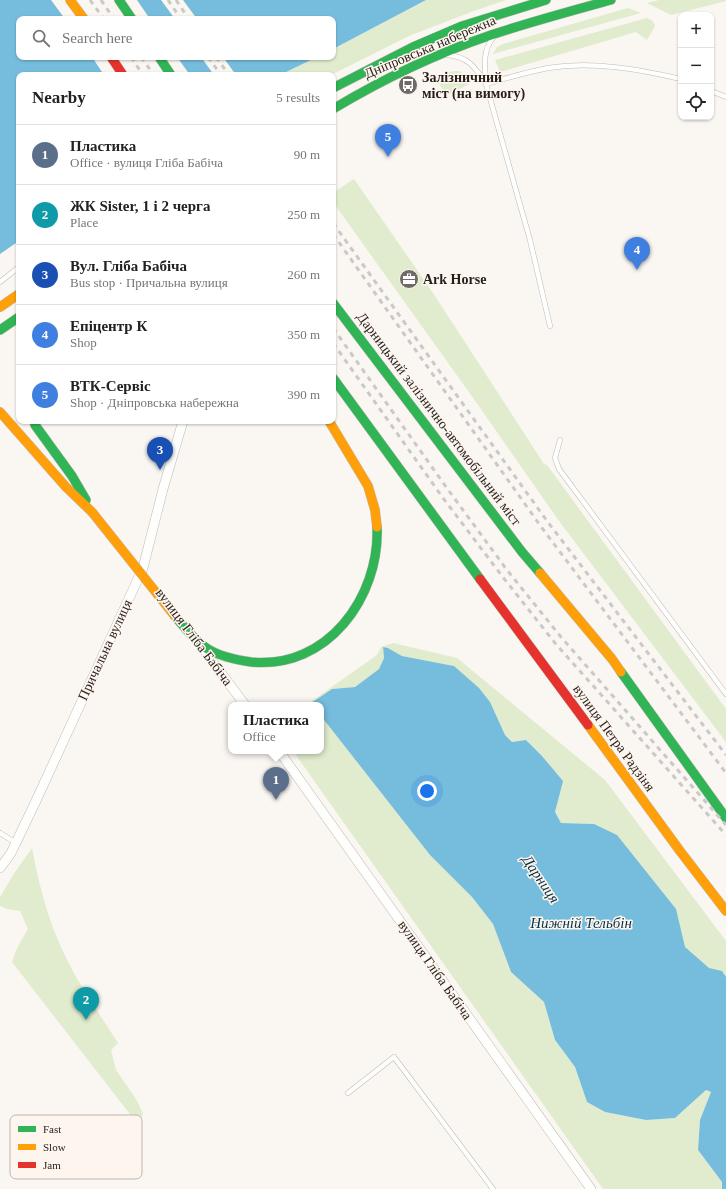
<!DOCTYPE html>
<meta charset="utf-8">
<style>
:root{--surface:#fff;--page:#f6f6f6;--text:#222;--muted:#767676;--line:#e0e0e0;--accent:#6f6a66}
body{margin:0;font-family:"Times New Roman",serif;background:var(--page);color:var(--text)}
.controls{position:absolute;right:12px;top:12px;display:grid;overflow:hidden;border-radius:8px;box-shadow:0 1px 3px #0004}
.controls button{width:36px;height:36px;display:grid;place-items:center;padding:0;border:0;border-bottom:1px solid var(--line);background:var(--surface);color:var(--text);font:20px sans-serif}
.you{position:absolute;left:427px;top:791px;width:14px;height:14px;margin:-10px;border:3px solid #fff;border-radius:50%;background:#1a73e8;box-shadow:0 0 0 6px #1a73e833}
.badge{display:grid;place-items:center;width:26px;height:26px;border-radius:50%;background:var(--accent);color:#fff;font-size:13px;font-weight:700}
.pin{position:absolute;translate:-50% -33px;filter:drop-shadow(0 1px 2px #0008)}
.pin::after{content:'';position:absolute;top:21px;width:14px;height:12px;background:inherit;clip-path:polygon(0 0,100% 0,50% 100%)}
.popup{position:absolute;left:228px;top:702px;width:96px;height:52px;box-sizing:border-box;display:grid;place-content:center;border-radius:8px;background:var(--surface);filter:drop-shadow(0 1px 3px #0005);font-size:13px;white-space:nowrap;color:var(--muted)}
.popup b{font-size:15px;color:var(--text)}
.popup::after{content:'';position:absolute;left:50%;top:100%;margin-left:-8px;border:8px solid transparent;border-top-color:var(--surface)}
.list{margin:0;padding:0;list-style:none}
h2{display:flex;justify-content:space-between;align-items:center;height:52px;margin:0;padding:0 16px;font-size:17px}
h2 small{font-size:13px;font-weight:400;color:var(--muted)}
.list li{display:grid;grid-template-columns:26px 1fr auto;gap:12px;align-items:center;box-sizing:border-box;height:60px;padding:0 16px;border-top:1px solid var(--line)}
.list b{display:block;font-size:15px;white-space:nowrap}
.list p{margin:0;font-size:13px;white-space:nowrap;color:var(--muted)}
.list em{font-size:13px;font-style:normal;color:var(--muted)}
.icon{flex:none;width:22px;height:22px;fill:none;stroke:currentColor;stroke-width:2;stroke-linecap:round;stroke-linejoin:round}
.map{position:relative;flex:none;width:726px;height:1189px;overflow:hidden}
.search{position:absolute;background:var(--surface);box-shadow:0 1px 3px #0004;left:16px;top:16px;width:320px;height:44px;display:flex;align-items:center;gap:10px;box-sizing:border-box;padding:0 14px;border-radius:8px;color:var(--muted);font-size:15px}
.panel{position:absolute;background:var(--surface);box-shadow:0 1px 3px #0004;left:16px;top:72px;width:320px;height:352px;border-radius:8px}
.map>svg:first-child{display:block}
.green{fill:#e0eccd}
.water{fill:#76bddd}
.pier{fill:#faf6f2}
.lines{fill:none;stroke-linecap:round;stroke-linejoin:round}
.lane-casing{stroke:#bfbbb7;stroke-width:5.5}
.street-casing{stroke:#bfbbb7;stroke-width:10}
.fast-casing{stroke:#bfbbb7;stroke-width:10}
.slow-casing{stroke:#bfbbb7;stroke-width:10}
.jam-casing{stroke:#bfbbb7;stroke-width:10}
.lane{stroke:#fefefd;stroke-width:4.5}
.street{stroke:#fefefd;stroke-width:9}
.fast{stroke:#30b455;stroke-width:9}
.slow{stroke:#ff9f0a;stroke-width:9}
.jam{stroke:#e5322d;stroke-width:9}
.rail{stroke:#cac9c8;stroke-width:3;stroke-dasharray:5 5;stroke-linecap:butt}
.fast-bridge-casing{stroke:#bfbbb7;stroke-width:10;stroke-linecap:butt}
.slow-bridge-casing{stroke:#bfbbb7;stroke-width:10;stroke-linecap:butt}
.fast-bridge{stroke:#30b455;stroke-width:9}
.slow-bridge{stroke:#ff9f0a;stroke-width:9}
.labels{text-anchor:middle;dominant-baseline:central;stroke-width:3;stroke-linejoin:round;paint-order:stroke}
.street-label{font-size:14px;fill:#241f1b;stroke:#fef5ee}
.poi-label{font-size:14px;font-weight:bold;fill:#241f1b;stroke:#fef5ee;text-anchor:start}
.water-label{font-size:15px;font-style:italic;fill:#043246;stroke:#fef5ee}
.key{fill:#fef5ee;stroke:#bdb5af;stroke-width:1}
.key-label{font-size:11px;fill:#241f1b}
</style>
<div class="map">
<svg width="726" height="1189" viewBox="0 0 726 1189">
<rect width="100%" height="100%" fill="#faf6f2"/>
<!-- green -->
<path class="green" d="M426,0H506L471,12L409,36L331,75H280L317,57H333V49Z
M659,0H726V1L671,15L647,3Z
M628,8L641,13L493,54L497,47L503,44Z
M647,18L653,21L655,26L647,40L636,32L500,72L495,60Z
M455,71H460L465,76L469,84L446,96L436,78L449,72Z
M354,179L433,293L544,464L547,465L726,709V742L559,521L476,402L333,202V193Z
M393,643L457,658L605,780L726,941V1031L594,824L561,823L555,812L562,781L542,756L526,740L512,742L505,735L498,721L454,666L402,656L388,648L383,647L384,658L379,669L355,687L332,689L311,703L312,705H306L377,655L381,647Z
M321,716L430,855L472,897L493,924L511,972L544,1002L555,1040L575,1067L587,1102L605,1112L646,1120L675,1118L706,1090L711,1092L700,1120L698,1150L722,1182V1189H603L293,751H321Z
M32,848C38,879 45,910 58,940C73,977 97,1010 118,1043L111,1050L116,1070L136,1099L143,1113L141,1120L136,1122L12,962L17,948L28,929L20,911L7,909L0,906V897L15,872Z"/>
<!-- water -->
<path class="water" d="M0,0H426L333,49V19H19V57H317L280,75H19V241L0,254Z
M383,647L388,648L402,656L454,666L479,688L490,702L505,735L512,742L526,740L542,756L563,781L555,812L561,823L594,824L617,835L676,909L685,947L709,968L722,971L726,977V1189H722V1182L698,1150L700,1120L711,1092L706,1090L675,1118L646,1120L605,1112L587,1102L575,1067L555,1040L544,1002L511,972L493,924L472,897L430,855L321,716V705H312L311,703L332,689L355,687L379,669L384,658Z"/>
<!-- pier -->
<path class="pier" d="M51,0H137L150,19H65Z
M161,0H183L197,19H175Z
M92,57H177L190,75H104Z
M201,57H223L236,75H214Z"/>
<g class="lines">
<defs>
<path id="lane" d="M493,38C482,51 485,68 486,84L530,240L550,326
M448,55C468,57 474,66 485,82
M486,84C507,78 527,72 548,68C592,61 638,69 681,79
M711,91L726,97
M0,282L19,267
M560,440L555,458L559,469L726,694
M0,833L16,843
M348,1093L394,1057L493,1189"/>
<path id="street" d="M201,646L245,705
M279,751L591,1189
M0,868L11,853L35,803L143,568L163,489L183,421"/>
<path id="fast" d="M119,0L132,19
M159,57L171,75
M333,88L413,47L462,26L546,0
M333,109C383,79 435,54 491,35C530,22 571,11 611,0
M333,303L522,552L540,573
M0,330L19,317
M333,378L480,579
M34,421L35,425L72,476L86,500
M621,672L726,818"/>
<path id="slow" d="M70,0L84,19
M0,307L19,294
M0,412L66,487L92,512
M540,573L612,659L621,672
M588,725L680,851L726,911"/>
<path id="jam" d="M111,57L123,75
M480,579L588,725"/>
</defs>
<!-- lane casing -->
<use href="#lane" class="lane-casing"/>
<!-- street casing -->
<use href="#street" class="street-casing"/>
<!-- fast casing -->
<use href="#fast" class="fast-casing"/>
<!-- slow casing -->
<use href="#slow" class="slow-casing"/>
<!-- jam casing -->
<use href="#jam" class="jam-casing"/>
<!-- lane -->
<use href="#lane" class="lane"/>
<!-- street -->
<use href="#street" class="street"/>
<!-- fast -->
<use href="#fast" class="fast"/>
<!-- slow -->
<use href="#slow" class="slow"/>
<!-- jam -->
<use href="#jam" class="jam"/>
<!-- rail -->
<path class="rail" d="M90,0L104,19
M101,0L114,19
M168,0L181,19
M176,0L189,19
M131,57L143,75
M141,57L154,75
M208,57L221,75
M216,57L229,75
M333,223L547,521L726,755
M333,234L542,528L726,773
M333,328L449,491L507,570L561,637L726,825
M333,343L443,498L502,576L555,643L726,835"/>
<defs>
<path id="fast-bridge" d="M174,615C184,627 195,641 208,649C221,657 237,660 251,662C327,670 380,597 377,527"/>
<path id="slow-bridge" d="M329,421L368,486L375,510L377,527
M92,512L174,615"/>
</defs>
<!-- fast-bridge casing -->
<use href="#fast-bridge" class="fast-bridge-casing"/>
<!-- slow-bridge casing -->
<use href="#slow-bridge" class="slow-bridge-casing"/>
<!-- fast-bridge -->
<use href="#fast-bridge" class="fast-bridge"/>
<!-- slow-bridge -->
<use href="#slow-bridge" class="slow-bridge"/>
</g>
<!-- icons -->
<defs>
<symbol id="bus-disc" viewBox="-11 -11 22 22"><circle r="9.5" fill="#6f6a66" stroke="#fef5ee"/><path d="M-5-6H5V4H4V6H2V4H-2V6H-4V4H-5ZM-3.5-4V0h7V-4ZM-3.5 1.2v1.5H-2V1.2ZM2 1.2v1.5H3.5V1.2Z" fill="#fff"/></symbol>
<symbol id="office-disc" viewBox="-11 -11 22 22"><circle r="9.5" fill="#6f6a66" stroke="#fef5ee"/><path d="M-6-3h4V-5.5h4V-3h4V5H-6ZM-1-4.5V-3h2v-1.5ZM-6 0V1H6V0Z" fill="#fff"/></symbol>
</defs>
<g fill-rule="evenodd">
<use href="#bus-disc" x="397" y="74" width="22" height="22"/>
<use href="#office-disc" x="398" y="268" width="22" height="22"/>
</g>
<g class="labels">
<!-- street labels -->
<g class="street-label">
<text transform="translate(430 47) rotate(-23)">Дніпровська набережна</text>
<text transform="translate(439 419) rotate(53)">Дарницький залізнично-автомобільний міст</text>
<text transform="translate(194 637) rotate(53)">вулиця Гліба Бабіча</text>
<text transform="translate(105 650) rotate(-65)">Причальна вулиця</text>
<text transform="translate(614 738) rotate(54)">вулиця Петра Радзіня</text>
<text transform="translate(435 970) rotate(55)">вулиця Гліба Бабіча</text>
</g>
<!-- poi labels -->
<g class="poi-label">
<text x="422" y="77">Залізничний<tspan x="422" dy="16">міст (на вимогу)</tspan></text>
<text x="423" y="279">Ark Horse</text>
</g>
<!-- water labels -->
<g class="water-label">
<text transform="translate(541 879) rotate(56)">Дарниця</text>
<text x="581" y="923">Нижній Тельбін</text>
</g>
</g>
<!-- legend -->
<rect x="10" y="1115" width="132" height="64" rx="6" class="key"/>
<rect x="18" y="1126" width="18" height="6" fill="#30b455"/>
<rect x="18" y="1144" width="18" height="6" fill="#ff9f0a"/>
<rect x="18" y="1162" width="18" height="6" fill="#e5322d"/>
<g class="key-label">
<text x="43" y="1133">Fast</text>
<text x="43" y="1151">Slow</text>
<text x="43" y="1169">Jam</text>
</g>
</svg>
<div class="controls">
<button>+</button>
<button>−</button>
<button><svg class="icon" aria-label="locate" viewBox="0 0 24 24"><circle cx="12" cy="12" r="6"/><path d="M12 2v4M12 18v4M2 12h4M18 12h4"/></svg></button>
</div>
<div class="you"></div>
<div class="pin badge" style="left:276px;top:800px;background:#5c6f8a">1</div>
<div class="popup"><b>Пластика</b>Office</div>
<div class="pin badge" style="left:86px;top:1020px;background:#0f9aa8">2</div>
<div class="pin badge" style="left:160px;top:470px;background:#1a4fb4">3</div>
<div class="pin badge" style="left:637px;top:270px;background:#3f7fe0">4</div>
<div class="pin badge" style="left:388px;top:157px;background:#3f7fe0">5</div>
<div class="search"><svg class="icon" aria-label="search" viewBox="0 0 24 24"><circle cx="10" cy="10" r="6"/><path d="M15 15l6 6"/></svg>Search here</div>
<section class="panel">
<h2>Nearby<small>5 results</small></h2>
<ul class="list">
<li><span class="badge" style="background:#5c6f8a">1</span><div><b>Пластика</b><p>Office · вулиця Гліба Бабіча</p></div><em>90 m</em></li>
<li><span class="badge" style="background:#0f9aa8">2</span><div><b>ЖК Sister, 1 і 2 черга</b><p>Place</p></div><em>250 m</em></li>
<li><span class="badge" style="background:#1a4fb4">3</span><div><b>Вул. Гліба Бабіча</b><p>Bus stop · Причальна вулиця</p></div><em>260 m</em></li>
<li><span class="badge" style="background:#3f7fe0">4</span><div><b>Епіцентр К</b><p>Shop</p></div><em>350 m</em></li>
<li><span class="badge" style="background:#3f7fe0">5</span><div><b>ВТК-Сервіс</b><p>Shop · Дніпровська набережна</p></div><em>390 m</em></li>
</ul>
</section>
</div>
